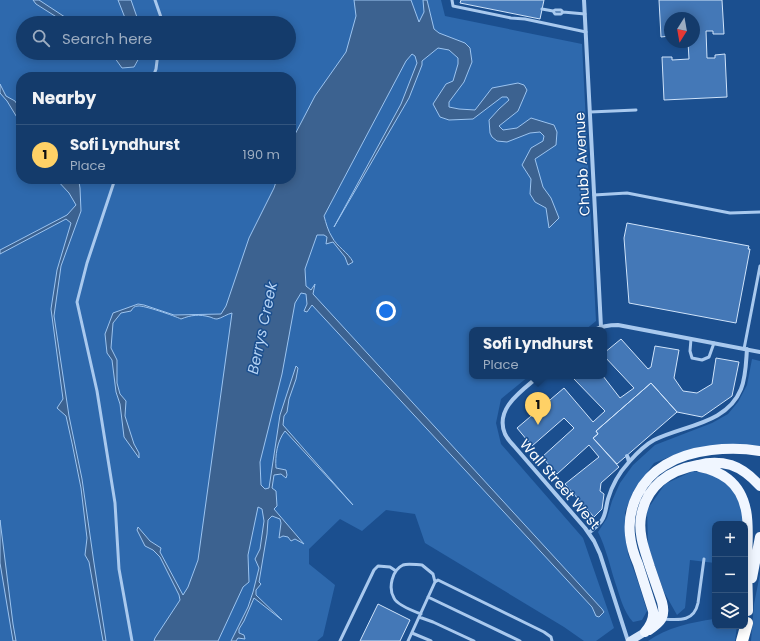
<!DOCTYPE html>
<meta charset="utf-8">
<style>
:root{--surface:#143b6b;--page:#1d4271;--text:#f1f3f6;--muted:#9dadc1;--line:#33557e;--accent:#ffd166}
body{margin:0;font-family:Poppins,sans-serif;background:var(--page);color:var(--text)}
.controls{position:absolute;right:12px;bottom:12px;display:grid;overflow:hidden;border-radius:8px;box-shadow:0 2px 10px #0003}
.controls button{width:36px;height:36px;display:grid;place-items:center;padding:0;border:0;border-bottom:1px solid var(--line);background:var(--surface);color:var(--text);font:20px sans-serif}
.compass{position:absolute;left:664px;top:12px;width:36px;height:36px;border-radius:50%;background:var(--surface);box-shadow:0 2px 10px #0003;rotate:191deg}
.you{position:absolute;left:386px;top:311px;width:14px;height:14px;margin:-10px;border:3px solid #fff;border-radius:50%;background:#1a73e8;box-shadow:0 0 0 6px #1a73e833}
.badge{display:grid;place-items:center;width:26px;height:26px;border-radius:50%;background:var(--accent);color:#111;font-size:13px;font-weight:700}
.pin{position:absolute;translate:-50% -33px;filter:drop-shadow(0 1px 2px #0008)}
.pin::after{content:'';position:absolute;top:21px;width:14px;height:12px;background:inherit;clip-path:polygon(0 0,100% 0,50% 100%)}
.popup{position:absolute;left:469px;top:327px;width:138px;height:52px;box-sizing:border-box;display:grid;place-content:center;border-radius:8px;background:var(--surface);filter:drop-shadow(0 1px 3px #0005);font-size:13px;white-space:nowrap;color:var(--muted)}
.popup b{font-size:15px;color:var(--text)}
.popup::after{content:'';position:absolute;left:50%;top:100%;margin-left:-8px;border:8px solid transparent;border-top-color:var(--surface)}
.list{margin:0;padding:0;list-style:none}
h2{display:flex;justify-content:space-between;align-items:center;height:52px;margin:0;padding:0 16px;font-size:17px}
h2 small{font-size:13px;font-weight:400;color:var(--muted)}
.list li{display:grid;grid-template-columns:26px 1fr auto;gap:12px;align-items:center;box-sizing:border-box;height:60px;padding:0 16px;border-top:1px solid var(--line)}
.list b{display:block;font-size:15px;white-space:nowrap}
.list p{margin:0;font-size:13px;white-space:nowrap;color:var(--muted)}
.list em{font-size:13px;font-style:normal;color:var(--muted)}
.icon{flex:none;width:22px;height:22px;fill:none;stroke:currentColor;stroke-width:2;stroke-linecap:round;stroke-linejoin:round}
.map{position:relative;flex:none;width:760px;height:641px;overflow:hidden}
.search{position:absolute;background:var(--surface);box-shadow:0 2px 10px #0003;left:16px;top:16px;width:280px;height:44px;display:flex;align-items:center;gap:10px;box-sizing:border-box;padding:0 14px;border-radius:22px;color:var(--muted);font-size:15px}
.panel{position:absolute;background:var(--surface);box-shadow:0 2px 10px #0003;left:16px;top:72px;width:280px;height:112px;border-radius:16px}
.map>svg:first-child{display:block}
.green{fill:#2e69ad;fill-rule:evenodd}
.water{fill:#3c6290;stroke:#9cc4f0}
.building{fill:#4478b7;stroke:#cfe3fa}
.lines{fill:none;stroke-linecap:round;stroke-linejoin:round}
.lane{stroke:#a9c9ee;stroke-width:3}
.street{stroke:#a9c9ee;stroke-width:4}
.secondary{stroke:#d6e6fa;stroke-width:8}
.primary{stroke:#f0f6ff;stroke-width:10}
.highway{stroke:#fff;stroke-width:12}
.labels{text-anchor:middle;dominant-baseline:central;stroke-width:3;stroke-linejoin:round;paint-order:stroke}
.street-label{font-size:14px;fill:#fff;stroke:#1b4f8f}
.water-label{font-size:15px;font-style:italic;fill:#b5d3f5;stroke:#1b4f8f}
</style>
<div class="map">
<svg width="760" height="641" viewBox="0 0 760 641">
<rect width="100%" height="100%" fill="#1b4f8f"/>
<!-- green -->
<path class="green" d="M0,0H441L445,16L582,44L596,321L585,330H472V376H529L501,399L496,423L501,444L583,538L614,628L596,641H584L564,627L425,543L415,514L386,510L362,531L340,519L309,549V564L335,585L323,636L317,641H0ZM23,23H289V53H23ZM21,77H291V179H21Z
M752,359L760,361V446L723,444L682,452L654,463L633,492L625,512V527L628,554L638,582L647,611L642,620L633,622C623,611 620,596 615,582C610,566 606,548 598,532L607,518L612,501L620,483L633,465L655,445L712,423L728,414L738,402L747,385Z
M693,471L713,475L731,485L742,506V524H715V563L690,560L685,608L677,615L664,592L648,546L647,510L665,484Z
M760,574V641H751L754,604Z
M715,609V626H737L735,641H648C666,628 692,622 714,619Z"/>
<!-- water -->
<path class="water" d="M33,0H39L74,23H66L36,4Z
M118,0H131L139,23H127Z
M354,0H411L419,22L424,12L423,0H427L434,29L439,33L465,43L470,48L472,62L464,82L449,102V107L459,109L475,110L492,88L518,83L524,85L527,90L518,111L499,126L503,130L517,128L531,118L554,125L557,132L556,145L535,159L543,187L551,198L559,218L549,228L546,208L535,202L530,194L531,179L522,165L531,148L543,141L544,136L540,132L530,133L507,142L497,141L492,137L490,133L489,120L499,109L509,100L507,97H502L473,119L449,120L440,117L433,104L446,84L453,81L458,64V58L449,50L438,48L422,61V65L409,98L334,227L401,104L417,63L415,56L412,54L406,61L324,216C326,223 328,231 332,237C337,247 348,252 353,262L348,265L345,257L333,242L326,244L327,237L324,235H317L305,269L306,286L311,290L315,284L313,294L602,609L604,612L599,617L596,616L592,607L312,305L307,312L304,311L307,304L306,294L301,293L295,303L282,374L260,462L261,485L265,489L269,488L280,415L296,366L298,368L296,379L289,399L287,412L284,416L283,425L353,505L285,431C277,441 275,456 276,468L286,470L287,475L286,478L281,474L274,475L272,488L276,491L277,506L274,509L304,544L295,539L291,541L288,537L283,536L279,538L281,523L280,519L272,516L268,520L267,534L259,582L261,584L256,590V595L282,620L254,598L244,621L239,629V633L244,635L245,639L238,638L236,641H231L248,607L253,592L259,568L255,559L260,549L264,521L262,509L258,507L248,555L249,582L243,587L218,641H154L155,638L180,600L179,595L160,557L153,550L145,546L137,530L138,527L150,541L161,548L160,552L183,595L188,587L198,560L232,313C227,314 222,318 217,319C214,319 213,318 210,317C199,314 191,315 181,319C175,316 143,305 138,306C134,306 133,308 131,311L121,313L113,323L111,348L117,360V383L120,394L126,401L125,416L134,444L139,453V458L124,437L120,404L116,392L112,360L107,353L105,334L113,313L138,304L144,305L174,315L221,314L226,306L249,238L274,188L277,179H291V142L315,96L346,52L356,16Z
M110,53H140L139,58L134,67L122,68L112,54Z
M0,84L6,96L15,101L21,111V124L7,101L0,93Z
M56,179H64L66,181L79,182L80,188L81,211L61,266L54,316L69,416L82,479L94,563L106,641H103L89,562L85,555L87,538L81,488L72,443L66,416L57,408L63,399L51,309L57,270L71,223L66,219L0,254V250L67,215L76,205L69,193Z
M0,520L13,624L16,641H13L0,563Z"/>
<!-- building -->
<path class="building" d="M461,0H544L540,19L460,3Z
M659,0H722L724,34H713V31H706L707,58H715V55L725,54L727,97L664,100L662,57H672V60L689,59L688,42H694V18H670V36L661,37Z
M627,223L749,246L748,249H750L736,323L629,303L624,238Z
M621,339L648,369L651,367L655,346L679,350L674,378L683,391L697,393L712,384L716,358L739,362L732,396L702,417L677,412L651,383L596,431L598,434L593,438L619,467L601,483L600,491L604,494L602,509L594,517L565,484L599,457L589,445L557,474L542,457L574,428L564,418L532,446L517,428L564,388L593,422L605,411L574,379L578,376H603L620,398L634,388L604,356V353Z
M651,383L677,412L617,464L593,438L598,434L596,431Z
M378,604L410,620L400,641H360Z"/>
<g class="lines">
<!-- lane -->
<path class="lane" d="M155,0L163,23
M452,0L453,6L511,18L525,19L586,32
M542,9L553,11L555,14H561L563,12
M553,11L555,10H561L563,12L585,14
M153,77L156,69L158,53
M590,112L636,110
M115,179L87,263L77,302L97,391L115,503L119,569L132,641
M594,195L627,193L730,213L760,212
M691,339L690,351L692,358L702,360L709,357L714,343
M744,349L760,266
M428,597L520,641
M421,614C413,611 397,605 394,598C388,588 392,570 403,565C408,563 417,565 422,565L433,574L435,582
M419,617L433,622L474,641
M663,619C679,620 694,622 698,603L704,559
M412,633L431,641
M340,641L374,570L378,566L390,567L396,571
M408,641L435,582L438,580L544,632L551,637L552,641"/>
<!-- street -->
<path class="street" d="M584,0L601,327
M594,330C602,326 609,325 618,325L760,352
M539,376C523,390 494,408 505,434C507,438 510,442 514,446L585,528L594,541L600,554L628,641
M627,456L628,458L629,462
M589,533C593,529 599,525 602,520C606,514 606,506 608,499C612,485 619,473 629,462C636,454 645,445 654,440C684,425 727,424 741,389C746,377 746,362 747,349"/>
<!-- secondary -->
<path class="secondary" d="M630,641L645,632"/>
<!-- primary -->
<path class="primary" d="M700,467C710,469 719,472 728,479C752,498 748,531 747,559C747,576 748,594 748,611
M752,578L760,537
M649,630C661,622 666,617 662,602C658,590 654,579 650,567C645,551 638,534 641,517C646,486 669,470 698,465C709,462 720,462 731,465C743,469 752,477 760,486
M645,632C651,625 654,619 653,611C648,595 643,580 638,564C634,555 631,545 630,535C627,507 641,479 665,465C690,449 731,446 760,451"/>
<!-- highway -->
<path class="highway" d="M742,641L747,623"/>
</g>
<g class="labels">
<!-- street labels -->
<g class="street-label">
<text transform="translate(582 164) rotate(-93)">Chubb Avenue</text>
<text transform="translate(560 484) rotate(49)">Wall Street West</text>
</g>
<!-- water labels -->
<g class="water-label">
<text transform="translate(262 328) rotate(-78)">Berrys Creek</text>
</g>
</g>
</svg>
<div class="controls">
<button>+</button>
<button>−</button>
<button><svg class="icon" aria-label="layers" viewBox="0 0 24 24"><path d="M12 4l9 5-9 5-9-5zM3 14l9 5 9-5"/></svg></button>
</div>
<svg class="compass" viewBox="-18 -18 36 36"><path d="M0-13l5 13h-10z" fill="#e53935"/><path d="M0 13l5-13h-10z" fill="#9dadc1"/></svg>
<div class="you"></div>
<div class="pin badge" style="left:538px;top:425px">1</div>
<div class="popup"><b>Sofi Lyndhurst</b>Place</div>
<div class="search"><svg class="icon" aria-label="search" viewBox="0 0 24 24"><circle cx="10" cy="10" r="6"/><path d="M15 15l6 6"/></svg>Search here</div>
<section class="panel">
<h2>Nearby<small></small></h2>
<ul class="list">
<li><span class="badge">1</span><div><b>Sofi Lyndhurst</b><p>Place</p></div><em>190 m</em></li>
</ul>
</section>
</div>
